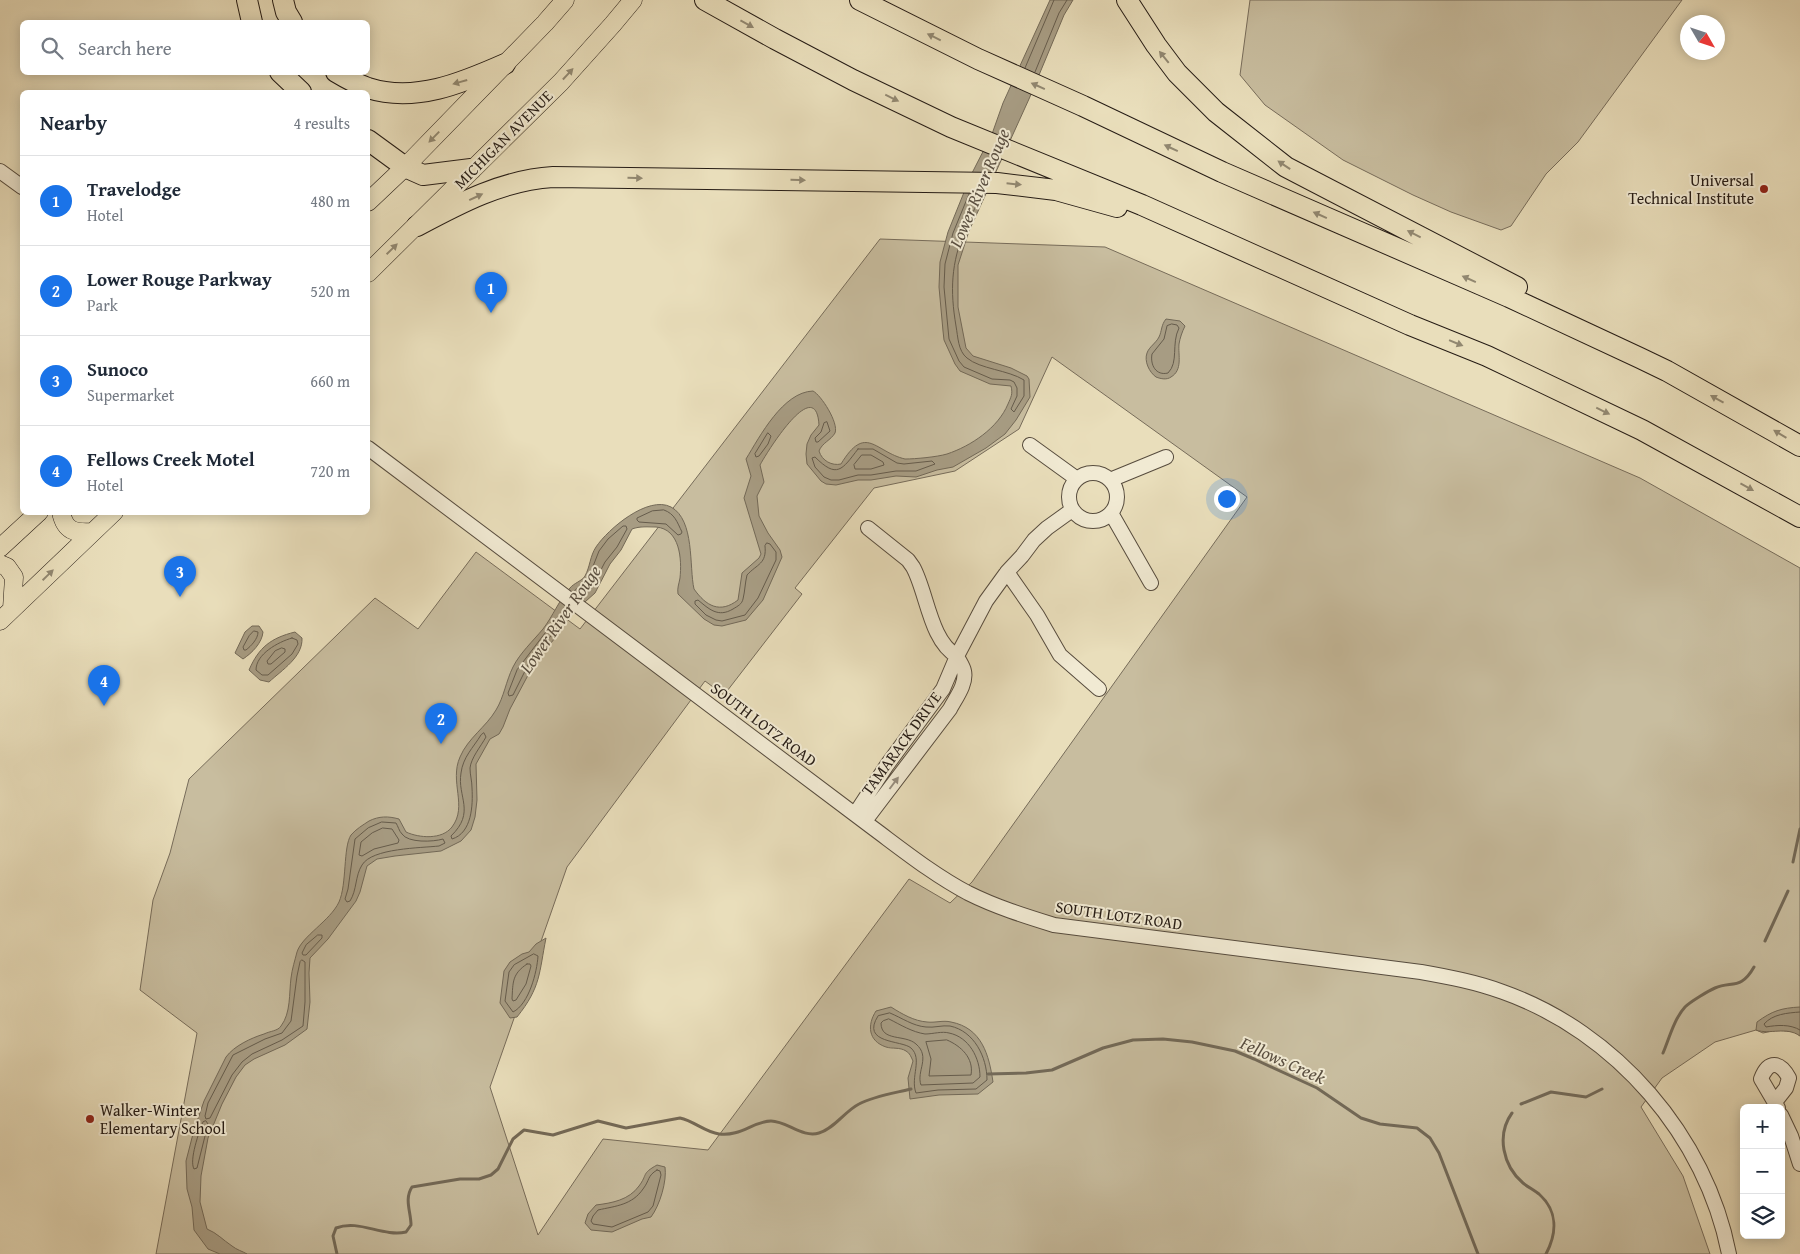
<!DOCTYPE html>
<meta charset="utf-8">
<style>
:root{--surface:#fff;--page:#f2f2f3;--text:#1f2937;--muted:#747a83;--line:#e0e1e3;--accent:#1a73e8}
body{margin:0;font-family:"Gentium Book Plus",serif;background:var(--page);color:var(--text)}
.controls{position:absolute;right:15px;bottom:15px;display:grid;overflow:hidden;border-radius:8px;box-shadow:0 2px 12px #0003}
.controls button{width:45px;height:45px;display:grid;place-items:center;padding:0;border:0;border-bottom:1px solid var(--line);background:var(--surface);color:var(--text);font:25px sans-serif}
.compass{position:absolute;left:1680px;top:15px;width:45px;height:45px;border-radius:50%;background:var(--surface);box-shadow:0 2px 12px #0003;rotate:129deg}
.you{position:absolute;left:1226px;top:498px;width:18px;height:18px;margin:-12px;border:4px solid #fff;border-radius:50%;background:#1a73e8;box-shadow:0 0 0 8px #1a73e833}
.badge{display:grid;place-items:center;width:32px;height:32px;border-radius:50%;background:var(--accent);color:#fff;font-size:16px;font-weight:700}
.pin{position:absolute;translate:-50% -41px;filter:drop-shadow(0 1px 2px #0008)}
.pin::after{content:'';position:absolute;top:26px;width:18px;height:15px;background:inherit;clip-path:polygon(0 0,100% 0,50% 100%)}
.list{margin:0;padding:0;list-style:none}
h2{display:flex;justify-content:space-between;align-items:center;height:65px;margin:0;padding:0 20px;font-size:21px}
h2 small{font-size:16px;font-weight:400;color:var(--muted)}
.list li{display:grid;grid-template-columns:32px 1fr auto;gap:15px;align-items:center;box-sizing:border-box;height:90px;padding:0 20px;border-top:1px solid var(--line)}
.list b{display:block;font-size:19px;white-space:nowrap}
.list p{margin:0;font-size:16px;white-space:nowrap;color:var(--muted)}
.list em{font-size:16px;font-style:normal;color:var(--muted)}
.icon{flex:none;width:28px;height:28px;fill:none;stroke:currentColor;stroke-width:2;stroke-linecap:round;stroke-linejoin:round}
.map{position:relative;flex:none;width:1800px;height:1254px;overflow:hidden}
.search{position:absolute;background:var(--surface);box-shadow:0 2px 12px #0003;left:20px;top:20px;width:350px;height:55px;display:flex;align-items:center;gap:12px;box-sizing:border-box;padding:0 18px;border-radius:8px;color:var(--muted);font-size:19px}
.panel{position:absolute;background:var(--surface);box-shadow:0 2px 12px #0003;left:20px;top:90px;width:350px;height:425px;border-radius:8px}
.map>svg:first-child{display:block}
.green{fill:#c8bd9f;stroke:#776c5a;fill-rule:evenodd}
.water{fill:#a79c83;stroke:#736957}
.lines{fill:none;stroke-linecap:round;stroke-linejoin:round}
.shore{stroke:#665c4c;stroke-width:1}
.stream{stroke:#736957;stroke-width:3}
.minor-casing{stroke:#574c3e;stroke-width:16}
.major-casing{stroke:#261c15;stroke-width:19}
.highway-casing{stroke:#261c15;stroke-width:22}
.minor{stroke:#f1ead3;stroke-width:14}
.major{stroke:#e9debb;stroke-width:18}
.highway{stroke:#e9debb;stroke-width:20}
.oneway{fill:#918770}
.oneway2{fill:#968d7e}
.poi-dot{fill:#8f2418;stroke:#f1ead3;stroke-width:2}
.labels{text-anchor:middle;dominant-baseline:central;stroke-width:4;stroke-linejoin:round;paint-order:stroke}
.street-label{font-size:16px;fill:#261c15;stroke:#f1ead3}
.poi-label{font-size:16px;fill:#261c15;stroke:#f1ead3;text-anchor:end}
.water-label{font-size:18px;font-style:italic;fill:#5a4f41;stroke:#f1ead3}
</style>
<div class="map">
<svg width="1800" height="1254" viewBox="0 0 1800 1254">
<rect width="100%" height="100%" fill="#e9debb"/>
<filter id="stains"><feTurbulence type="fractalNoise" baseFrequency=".004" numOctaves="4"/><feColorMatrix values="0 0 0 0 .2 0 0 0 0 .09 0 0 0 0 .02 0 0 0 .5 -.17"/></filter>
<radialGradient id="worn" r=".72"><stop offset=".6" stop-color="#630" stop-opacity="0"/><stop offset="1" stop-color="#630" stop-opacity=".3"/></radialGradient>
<!-- green -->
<path class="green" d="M1250,0H1682L1578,142L1546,174L1511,226L1501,230L1451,212L1413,195L1343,160L1265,105L1240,75Z
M880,239L1105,247L1640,478L1800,568V1036L1795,1032L1777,1030L1763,1033L1756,1030L1715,1042L1662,1078L1641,1107L1683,1176L1710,1254H156L197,1033L140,990L153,900L170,853L189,779L375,598L418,629L476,552L580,629ZM1052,357L1247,497L972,882L950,903L909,879L708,1150L603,1139L538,1235L490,1087L567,867L705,681L724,695L802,594L795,588L874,488L955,471L1019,429Z"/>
<!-- water -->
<path class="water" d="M1050,0H1073L1064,15L1029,99L969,231L958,265V307L966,348L973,356L1011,368L1027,376L1029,379L1030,397L1016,420L1005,434L986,448L953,467L937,470L916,477L896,476L871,480H858L836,485L826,484L821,481L807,464L806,454L807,444L811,435L819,425C816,373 767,452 760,465L764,482L757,496L759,516L768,533L780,550L782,557L763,600L746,620L722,626L714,625L704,619L678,594C677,588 679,584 680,578C682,559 680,529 656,527C648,527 640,526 632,529L621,550L610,564L595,593L567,618L559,633L534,664L510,709L503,727L499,734L490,739L476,764L477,800L475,817L471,830L461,841L441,851L395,856L377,859L367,866L360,892L356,901L328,939L310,958L309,973L310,1002L307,1029L285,1045L254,1059L245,1065L236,1077L222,1104L208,1138L201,1176L200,1202L207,1229C217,1233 223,1240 232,1246C237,1250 242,1251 247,1254H220L208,1249L194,1230L192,1207L187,1189L186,1161L194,1130L204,1101L226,1057C234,1046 251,1038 264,1034C270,1031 278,1031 281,1026C291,1013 289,993 291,978C292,969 295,960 297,952C302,936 330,921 339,902C347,884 343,847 351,835C356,829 363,825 369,821C379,816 388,816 399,819L406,832C419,838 442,840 452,827C468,806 449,782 460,757C468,738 486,727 496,710C504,697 506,681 513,667C520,653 533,641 543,629C553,616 559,600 570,588C574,583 582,581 585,576C590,567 590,556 596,547C608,529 648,495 671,507C695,520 689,567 694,589C706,606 720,614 738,600L742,573L759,558L761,554L744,498L751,476L746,459C760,436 783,392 813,391C821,395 839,423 835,433C831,440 822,443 819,451C822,461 832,466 841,464C866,423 875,452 905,459C915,459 937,457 947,454C971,446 998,428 1008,404C1011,397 1013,394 1011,386L990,384L960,371L955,364L944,340L943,331L939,287L940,262L948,232L971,175L992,134L1003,103Z
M1166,319L1180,321L1185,326C1182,332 1180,338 1179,344C1178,355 1183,370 1171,377C1167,380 1161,379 1156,377C1149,372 1144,361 1147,353C1149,347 1156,343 1159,337C1162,331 1161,325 1166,319Z
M252,626H259L263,632C262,643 252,653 243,659L235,653L245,632Z
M295,632L302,638C303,657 282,670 269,682L260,680L249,670C259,647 271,638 295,632Z
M546,938C539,973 541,987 517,1017L510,1018L500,1003L504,971L510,962L522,954L529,952L536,944Z
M891,1007C902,1014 914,1021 927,1022C935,1023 943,1020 951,1022C982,1028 989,1055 993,1082L978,1094L939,1095L910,1099L908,1078L913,1061C911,1057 910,1053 906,1051C900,1047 892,1049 886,1047C868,1041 867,1025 876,1011Z
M1800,1007V1036C1786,1026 1770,1035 1756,1030L1757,1022C1772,1011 1781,1008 1800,1007Z
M657,1165L665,1167C667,1181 660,1205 651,1217L642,1219L612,1232L591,1230L585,1223L588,1214L596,1205C612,1203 629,1200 639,1186C648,1174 641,1174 657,1165Z"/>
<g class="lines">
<!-- shore -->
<path class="shore" d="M1025,68L1054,0
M1035,72L1059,13L1067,0
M969,194L953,233L945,264L944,287L949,339L959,361L964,367L992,379L1010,380L1014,382L1017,388V396L1011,409L1014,412L1024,396V380C1008,370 980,369 967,358C958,351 958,337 956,326C950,290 951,264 965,229C970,217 977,206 981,194
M1172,324L1177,325L1179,328C1171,344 1179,362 1168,373C1156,376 1150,365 1152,354L1164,339L1167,326Z
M827,422L830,431L818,442H816L815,438L821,432L824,423Z
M768,433L771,436L768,444L759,456L756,457L755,454Z
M858,449H873L897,463L904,464L932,461L935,464L916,471H896L871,475H858L839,480H831L824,477L815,467L812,458L815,457C837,479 842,470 858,449Z
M862,455H871L883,462L884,465L871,469H855L854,465Z
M664,510C675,514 677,522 682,532L681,534L678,535L666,524L639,522L637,520V518L652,511Z
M767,543L770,544L776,552V560L758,598L745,615L722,621L716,620L706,615L695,604V601L698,600C709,609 718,618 733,609C738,606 742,604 743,599C745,591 745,583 747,575C757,564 767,564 765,546Z
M573,592L588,579L599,551L608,539L623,526H626L627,529L617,547L605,562L591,589L581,598
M557,618L560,621L555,631L530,661L513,695L509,696L508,693L517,670Z
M254,631L258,632C258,639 251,646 246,650H244L243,647L249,636Z
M292,638L297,640L298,644L292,654L268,675H262L256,670C256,654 278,642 292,638Z
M282,648L285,649V652L271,664H268L267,661L275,651Z
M484,733L486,737C481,746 471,758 470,768C470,775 472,781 472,788C473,805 472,833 452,839L451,836C476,812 457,797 461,773C463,757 473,748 481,735Z
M382,822L396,823C398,826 399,831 402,834C408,843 433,842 443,839L445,843L439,846C421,848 372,848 362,865C355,876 357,890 350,901L347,902L345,899L348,889L355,839L368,828Z
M383,828L392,829L399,840L398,843L374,849L362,856L359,855L361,842L372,833Z
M318,935H322V938L306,955H303L302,953L306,945Z
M534,954L538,956C537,972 529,1004 513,1012L505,1001L509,972L514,965Z
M302,960L305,962V1002L303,1026L282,1040L252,1054L242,1062L232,1075L210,1118L206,1119L205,1116L208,1103L233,1055L265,1039L282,1033L291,1021L297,976L300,962Z
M527,964H530L531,966L526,984L516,1000L513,1001L512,999C513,982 512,974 527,964Z
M1800,1012C1787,1013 1773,1014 1764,1024L1766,1027C1777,1025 1790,1024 1800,1030
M890,1013C902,1018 913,1026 926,1027C934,1028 942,1025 950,1026C974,1031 987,1057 987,1080L976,1089L938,1090L916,1093C910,1077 923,1059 911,1048C902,1040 860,1044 878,1016Z
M889,1019C901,1025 912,1032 925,1034C933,1034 942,1031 949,1033C969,1037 980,1058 980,1077L973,1083L921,1085C916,1071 931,1057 916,1044C905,1034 881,1042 881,1023L883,1021Z
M947,1040C961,1046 974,1058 971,1075L929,1076L931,1059L926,1042Z
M206,1121L208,1124L197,1168L194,1169C189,1160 199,1132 203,1122Z
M657,1170L660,1171L661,1175L653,1206L648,1212L612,1227L593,1224L591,1221L593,1216L598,1210C616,1206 632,1205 643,1189C650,1180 647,1176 657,1170Z"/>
<!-- stream -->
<path class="stream" d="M1793,862L1800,829
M1765,941L1788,891
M1663,1053C1669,1039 1674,1019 1685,1007C1690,1002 1708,991 1715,988C1732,981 1741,990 1754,967
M988,1074L1026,1073L1052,1070L1103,1048L1133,1040L1163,1039L1192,1042L1235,1051L1254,1059L1317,1088L1361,1118L1380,1124L1417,1128L1430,1138L1439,1153L1478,1254
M1521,1104L1551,1092L1586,1097L1602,1089
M1512,1113C1496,1135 1503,1166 1523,1183C1528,1187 1534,1190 1539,1194C1558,1211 1557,1233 1546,1254
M337,1254L333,1236L336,1228C359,1219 382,1237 406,1232L411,1225C411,1212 404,1199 412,1187L460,1179H479L491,1175L498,1169L513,1139L524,1130L553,1135L598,1121L626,1128L680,1118C694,1121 705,1132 719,1134C740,1137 754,1121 771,1121C787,1121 802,1138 819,1133C834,1129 845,1111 859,1104C874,1096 895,1093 911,1089"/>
<defs>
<path id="minor" d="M0,171L22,187
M1030,445L1077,479
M368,448L873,828C904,851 934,875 968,893C996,907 1025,916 1054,925L1421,972C1449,977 1476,982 1503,992C1616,1032 1706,1136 1729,1254
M1069 497a24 24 0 1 1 48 0a24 24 0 1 1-48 0Z
M1110,480L1166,457
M1111,513L1151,583
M868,528L908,560L913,567C927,592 930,641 957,656L986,601L1007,572L1022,556L1034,540L1047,528L1072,510
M1007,572L1037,615L1060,655L1099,689
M855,814L887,765L943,689L957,656C959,661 963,666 964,671C967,684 955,699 950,709L865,821
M1775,1102L1786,1088L1789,1078C1780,1061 1768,1060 1761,1079L1778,1108
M1781,1115L1791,1136L1800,1164"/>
<path id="major" d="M368,202L405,167L545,23L565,0
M368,273L561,82L613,24L633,0
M61,512C65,532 75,533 93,532
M0,548L39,512
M0,564L7,567L14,577L12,609
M0,621L114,512"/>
<path id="highway" d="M247,0L252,22
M283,0L286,12L292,22
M705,0L775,39L853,80L951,127L1142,205L1410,325L1487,356L1642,430L1800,517
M860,0L978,59L1083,106L1222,172L1509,297L1640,358L1667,371L1800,446
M1127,0L1156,45L1177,73L1216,112L1286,167L1517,287
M280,72L301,92
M336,72C346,78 357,84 368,88C415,103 462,83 505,64
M368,140L405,167L423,175L471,169
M417,226C460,203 503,180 553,177L997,183L1056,190L1117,207"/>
</defs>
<!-- minor casing -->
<use href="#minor" class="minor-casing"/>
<!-- major casing -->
<use href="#major" class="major-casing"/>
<!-- highway casing -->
<use href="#highway" class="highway-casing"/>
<!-- minor -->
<use href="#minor" class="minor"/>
<!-- major -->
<use href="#major" class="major"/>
<!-- highway -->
<use href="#highway" class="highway"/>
</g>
<!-- one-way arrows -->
<defs><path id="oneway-solid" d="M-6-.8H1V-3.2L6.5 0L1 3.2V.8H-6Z" transform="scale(1.25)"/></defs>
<g class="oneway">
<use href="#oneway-solid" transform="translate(747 24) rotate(29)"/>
<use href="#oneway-solid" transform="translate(934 37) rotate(-154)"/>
<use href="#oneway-solid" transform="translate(1164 57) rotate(-129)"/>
<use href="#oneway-solid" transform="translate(568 74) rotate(-47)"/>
<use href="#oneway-solid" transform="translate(460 82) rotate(164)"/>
<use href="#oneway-solid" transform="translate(1038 86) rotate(-156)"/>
<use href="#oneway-solid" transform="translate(892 98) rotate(26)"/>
<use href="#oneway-solid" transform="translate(434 137) rotate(134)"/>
<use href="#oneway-solid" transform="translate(1171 148) rotate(-155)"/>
<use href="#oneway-solid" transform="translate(1284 165) rotate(-146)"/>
<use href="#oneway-solid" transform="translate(635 178) rotate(1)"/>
<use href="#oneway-solid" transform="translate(798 180) rotate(1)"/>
<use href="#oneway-solid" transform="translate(1014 184) rotate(6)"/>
<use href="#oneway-solid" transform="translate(476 197) rotate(-25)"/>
<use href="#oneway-solid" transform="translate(1320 215) rotate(-156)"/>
<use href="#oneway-solid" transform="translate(1414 234) rotate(-153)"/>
<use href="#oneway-solid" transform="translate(392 249) rotate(-44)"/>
<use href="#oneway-solid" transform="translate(1469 279) rotate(-156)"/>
<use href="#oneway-solid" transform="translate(1456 343) rotate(22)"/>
<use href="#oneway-solid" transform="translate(1717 399) rotate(-151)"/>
<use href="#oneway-solid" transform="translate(1603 411) rotate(26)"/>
<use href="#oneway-solid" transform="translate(1780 434) rotate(-149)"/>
<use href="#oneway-solid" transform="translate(1747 487) rotate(29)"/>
<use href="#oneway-solid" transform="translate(48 575) rotate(-44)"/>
</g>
<use class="oneway2" href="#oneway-solid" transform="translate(894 783) rotate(-53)"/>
<!-- markers -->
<g class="poi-dot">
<circle cx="1764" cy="189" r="5"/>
<circle cx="90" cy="1119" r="5"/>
</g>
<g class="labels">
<!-- street labels -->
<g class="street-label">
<text transform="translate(503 139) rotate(-45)">MICHIGAN AVENUE</text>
<text transform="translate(764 724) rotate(37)">SOUTH LOTZ ROAD</text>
<text transform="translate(901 743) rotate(-54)">TAMARACK DRIVE</text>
<text transform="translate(1119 915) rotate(8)">SOUTH LOTZ ROAD</text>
</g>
<!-- poi labels -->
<g class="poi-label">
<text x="1754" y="180">Universal<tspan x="1754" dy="18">Technical Institute</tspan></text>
<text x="100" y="1110" text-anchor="start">Walker-Winter<tspan x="100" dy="18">Elementary School</tspan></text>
</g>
<!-- water labels -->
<g class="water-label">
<text transform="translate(979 188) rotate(-67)">Lower River Rouge</text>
<text transform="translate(560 619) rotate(-55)">Lower River Rouge</text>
<text transform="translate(1283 1060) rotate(24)">Fellows Creek</text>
</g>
</g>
<rect width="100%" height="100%" filter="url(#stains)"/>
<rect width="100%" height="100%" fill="url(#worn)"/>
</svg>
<div class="controls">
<button>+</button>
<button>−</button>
<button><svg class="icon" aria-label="layers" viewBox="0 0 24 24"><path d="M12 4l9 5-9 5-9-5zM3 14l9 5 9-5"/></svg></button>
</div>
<svg class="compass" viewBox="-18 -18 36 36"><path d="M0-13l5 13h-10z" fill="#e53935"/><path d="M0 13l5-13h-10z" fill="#747a83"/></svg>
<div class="you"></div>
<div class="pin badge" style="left:491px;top:313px">1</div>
<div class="pin badge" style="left:441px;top:744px">2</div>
<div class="pin badge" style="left:180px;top:597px">3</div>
<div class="pin badge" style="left:104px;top:706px">4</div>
<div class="search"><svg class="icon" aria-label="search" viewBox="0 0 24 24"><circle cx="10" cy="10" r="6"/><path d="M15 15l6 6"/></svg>Search here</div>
<section class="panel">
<h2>Nearby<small>4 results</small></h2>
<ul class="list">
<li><span class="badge">1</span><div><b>Travelodge</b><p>Hotel</p></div><em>480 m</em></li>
<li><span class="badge">2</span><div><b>Lower Rouge Parkway</b><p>Park</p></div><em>520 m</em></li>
<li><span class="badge">3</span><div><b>Sunoco</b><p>Supermarket</p></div><em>660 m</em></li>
<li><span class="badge">4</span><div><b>Fellows Creek Motel</b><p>Hotel</p></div><em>720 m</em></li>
</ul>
</section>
</div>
